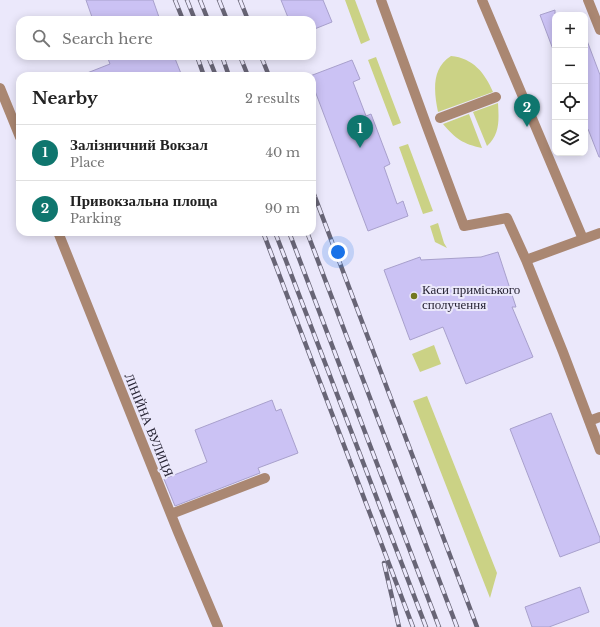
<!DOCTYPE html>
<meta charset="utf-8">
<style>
:root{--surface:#fff;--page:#f6f6f6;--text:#222;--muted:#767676;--line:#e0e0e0;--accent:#0f766e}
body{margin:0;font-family:"Libre Baskerville",serif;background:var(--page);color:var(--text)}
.controls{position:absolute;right:12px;top:12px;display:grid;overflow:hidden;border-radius:8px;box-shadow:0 2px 10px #0003}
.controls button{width:36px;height:36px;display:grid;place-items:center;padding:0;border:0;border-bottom:1px solid var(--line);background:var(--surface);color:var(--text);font:20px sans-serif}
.you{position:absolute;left:338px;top:252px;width:14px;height:14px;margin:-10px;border:3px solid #fff;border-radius:50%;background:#1a73e8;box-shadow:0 0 0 6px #1a73e833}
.badge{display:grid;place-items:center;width:26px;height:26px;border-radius:50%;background:var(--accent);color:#fff;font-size:13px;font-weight:700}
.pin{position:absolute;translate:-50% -33px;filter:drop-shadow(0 1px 2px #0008)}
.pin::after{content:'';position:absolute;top:21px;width:14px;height:12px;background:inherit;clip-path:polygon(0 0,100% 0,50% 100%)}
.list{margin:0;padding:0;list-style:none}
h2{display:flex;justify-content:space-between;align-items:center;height:52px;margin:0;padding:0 16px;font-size:17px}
h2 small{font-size:13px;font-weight:400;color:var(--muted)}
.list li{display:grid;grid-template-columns:26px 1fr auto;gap:12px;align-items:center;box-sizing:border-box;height:56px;padding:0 16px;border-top:1px solid var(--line)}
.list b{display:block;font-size:15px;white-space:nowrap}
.list p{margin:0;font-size:13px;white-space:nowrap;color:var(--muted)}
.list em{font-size:13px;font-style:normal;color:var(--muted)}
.icon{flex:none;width:22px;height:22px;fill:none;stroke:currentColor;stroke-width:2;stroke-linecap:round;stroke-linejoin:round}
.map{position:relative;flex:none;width:600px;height:627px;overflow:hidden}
.search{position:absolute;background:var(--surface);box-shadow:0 2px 10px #0003;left:16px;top:16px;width:300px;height:44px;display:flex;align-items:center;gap:10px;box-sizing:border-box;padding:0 14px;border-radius:12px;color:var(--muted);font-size:15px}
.panel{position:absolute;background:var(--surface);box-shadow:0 2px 10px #0003;left:16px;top:72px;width:300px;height:164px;border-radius:12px}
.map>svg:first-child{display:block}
.green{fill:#cbd285}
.building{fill:#cbc2f4;stroke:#a8a0cc}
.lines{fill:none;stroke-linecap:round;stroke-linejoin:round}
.minor{stroke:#aa8772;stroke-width:10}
.rail-casing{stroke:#686576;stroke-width:4.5}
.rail{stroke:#ebe8fb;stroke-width:3;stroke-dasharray:9;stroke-linecap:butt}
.poi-dot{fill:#737820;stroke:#ebe8fb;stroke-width:1.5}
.labels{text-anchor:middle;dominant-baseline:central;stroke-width:4;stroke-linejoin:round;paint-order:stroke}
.poi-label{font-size:13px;fill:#262333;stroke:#ebe8fb;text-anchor:start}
.street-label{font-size:13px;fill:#262333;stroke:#ebe8fb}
</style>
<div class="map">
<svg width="600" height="627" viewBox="0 0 600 627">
<rect width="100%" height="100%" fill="#ebe8fb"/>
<!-- green -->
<path class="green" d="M345,0H355L370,40L361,44Z
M451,56C473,58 485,73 493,92L438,112C434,93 431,68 451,56Z
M376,57L401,123L393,126L368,60Z
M498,103C499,120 500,134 487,146L473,112Z
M469,114L482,148C463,144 456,139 443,124Z
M408,144L433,211L423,214L399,147Z
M438,223L444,243L447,248L435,242L430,226Z
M434,345L441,364L420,372L412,354Z
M427,396L497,573L490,598L413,401Z"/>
<!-- building -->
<path class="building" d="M86,0H153L160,20H93Z
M281,0H323L332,22L312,30V20H289Z
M555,10V51L554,52L540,15Z
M586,38L600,75V157H599L588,129L585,130V39Z
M107,56H174L182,76H82V75L110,64Z
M352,60L360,79L353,82L366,116L371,114L390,164L384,167L397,204L403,201L408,216L368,231L312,83V76H310Z
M498,252L516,307H512L533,357L466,384L443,327L410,340L384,270L420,257L421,260L481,257Z
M272,400L276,411L281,409L298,453L258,468L260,473L175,506L164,479L207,462L195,430Z
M551,413L600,538V542L560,557L510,429Z
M580,587L589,612L549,627H532L525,607Z"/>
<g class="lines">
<!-- minor -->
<path class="minor" d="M381,0L426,124L464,226L507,218L526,260
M482,0L583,239
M588,0L600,30
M0,88L20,137
M440,118L496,97
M58,232L178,532L218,627
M600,233L526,260L563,352L600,450
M589,421L600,417
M171,514L265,478"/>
<defs>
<path id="rail" d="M175,0L183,20
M187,0L195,20
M200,0L208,20
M219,0L227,20
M240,0L248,20
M197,56L204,76
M208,56L216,76
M222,56L229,76
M240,56L248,76
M261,56L269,76
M312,189L477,627
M263,232L413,627
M275,232L426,627
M289,232L439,627
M307,232L457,627
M384,563L399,627"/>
</defs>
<!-- rail casing -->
<use href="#rail" class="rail-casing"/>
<!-- rail -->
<use href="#rail" class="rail"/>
</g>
<!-- markers -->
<circle class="poi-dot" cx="414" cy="296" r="4"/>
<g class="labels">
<!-- poi labels -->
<g class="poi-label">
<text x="422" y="289">Каси приміського<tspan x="422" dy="15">сполучення</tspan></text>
</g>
<!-- street labels -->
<g class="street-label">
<text transform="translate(149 425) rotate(68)">ЛІНІЙНА ВУЛИЦЯ</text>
</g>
</g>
</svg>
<div class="controls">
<button>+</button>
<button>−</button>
<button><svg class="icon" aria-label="locate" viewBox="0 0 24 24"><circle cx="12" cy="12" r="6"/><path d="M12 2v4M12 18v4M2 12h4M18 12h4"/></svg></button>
<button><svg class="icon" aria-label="layers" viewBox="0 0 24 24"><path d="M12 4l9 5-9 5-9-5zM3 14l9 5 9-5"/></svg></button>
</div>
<div class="you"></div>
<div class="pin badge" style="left:360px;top:148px">1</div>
<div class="pin badge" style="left:527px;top:127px">2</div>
<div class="search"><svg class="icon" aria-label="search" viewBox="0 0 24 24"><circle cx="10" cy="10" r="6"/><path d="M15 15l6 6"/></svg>Search here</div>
<section class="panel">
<h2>Nearby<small>2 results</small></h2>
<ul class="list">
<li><span class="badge">1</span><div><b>Залізничний Вокзал</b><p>Place</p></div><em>40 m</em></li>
<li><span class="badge">2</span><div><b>Привокзальна площа</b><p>Parking</p></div><em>90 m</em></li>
</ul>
</section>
</div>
